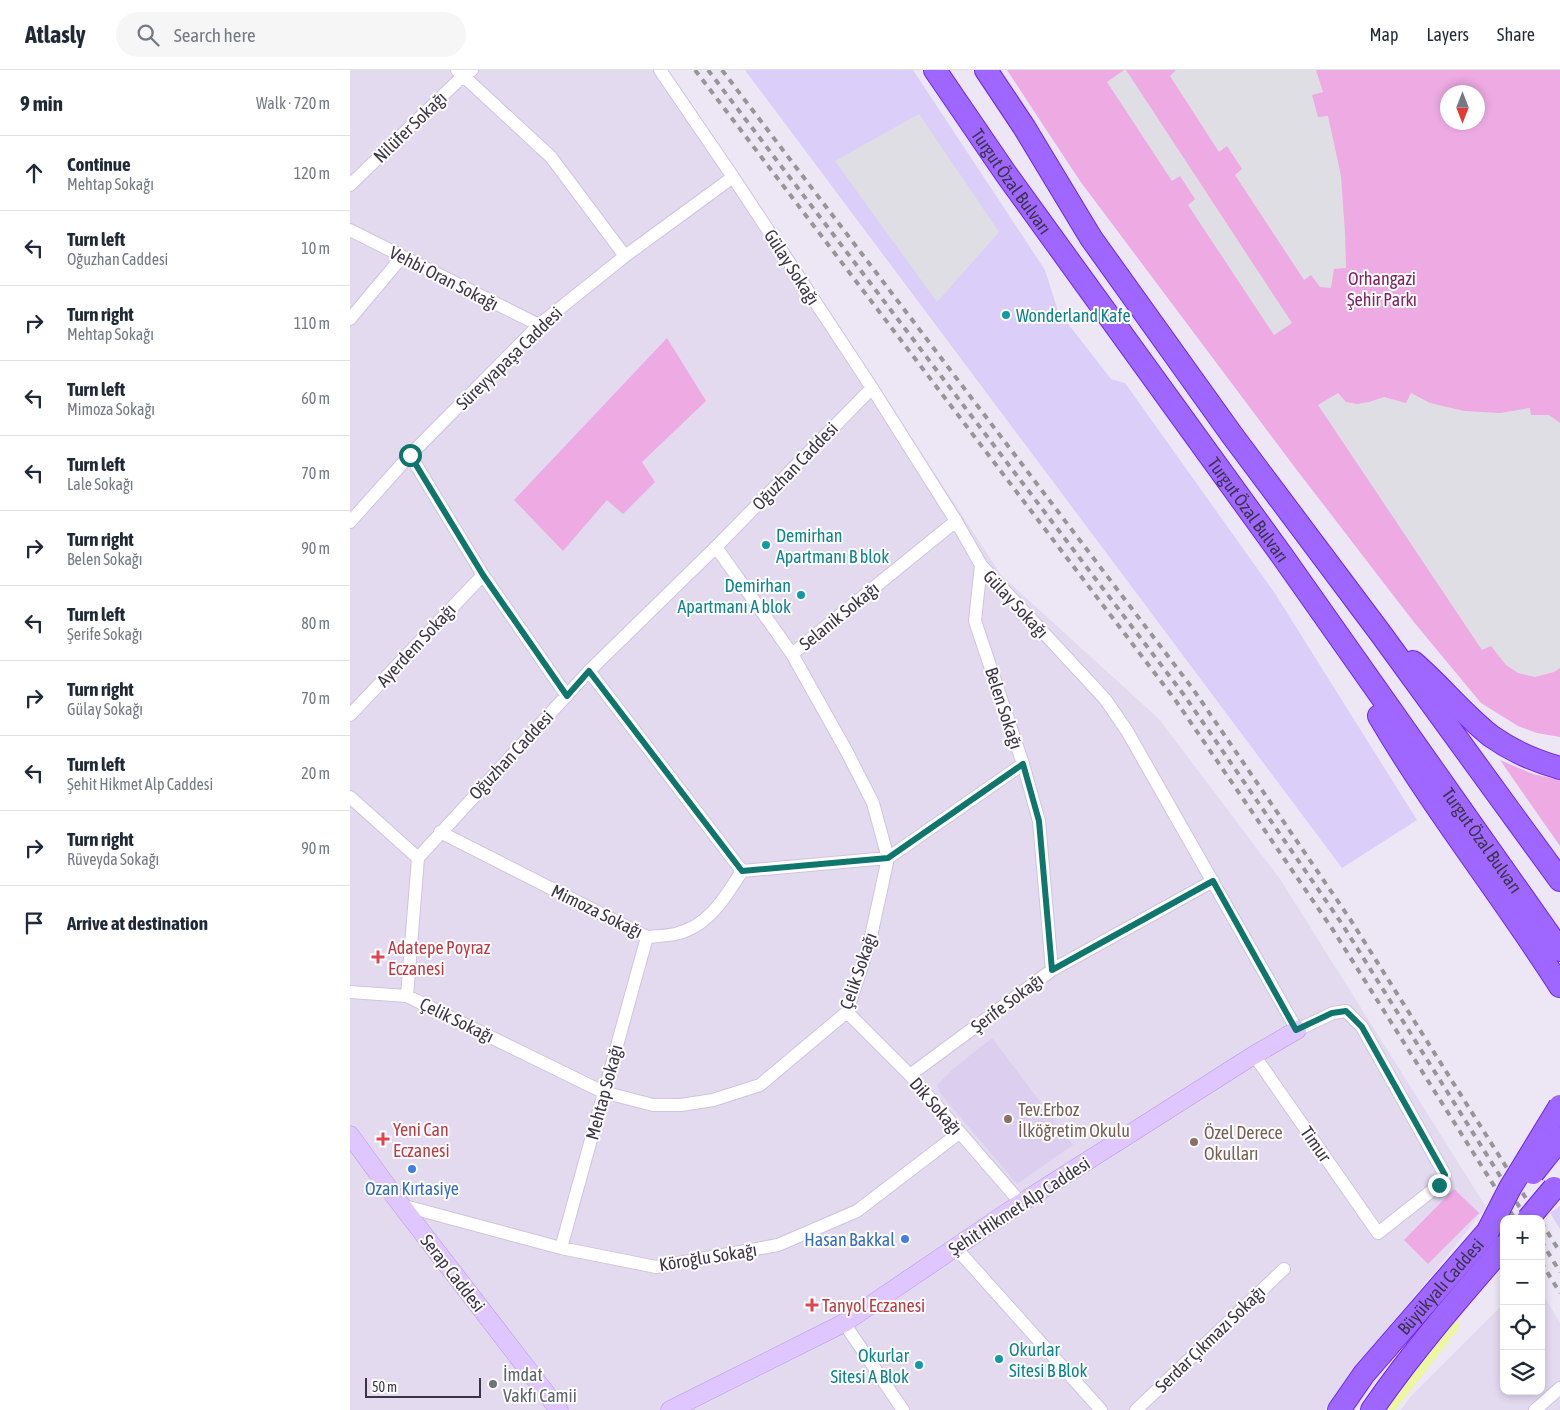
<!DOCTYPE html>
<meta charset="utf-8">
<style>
:root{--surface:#fff;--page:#f6f6f7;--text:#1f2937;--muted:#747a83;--line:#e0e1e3}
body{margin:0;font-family:"Asap Condensed",sans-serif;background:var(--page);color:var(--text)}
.controls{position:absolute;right:15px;bottom:15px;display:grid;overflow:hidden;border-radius:10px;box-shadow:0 2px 8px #0003}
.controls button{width:45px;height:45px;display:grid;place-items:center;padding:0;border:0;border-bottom:1px solid var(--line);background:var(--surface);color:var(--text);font:25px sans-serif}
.compass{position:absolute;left:1090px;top:15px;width:45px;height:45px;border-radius:50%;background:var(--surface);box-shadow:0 2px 8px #0003;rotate:180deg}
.scale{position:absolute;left:15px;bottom:12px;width:116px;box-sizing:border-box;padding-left:5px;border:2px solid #3b3448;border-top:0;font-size:14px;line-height:18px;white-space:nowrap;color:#3b3448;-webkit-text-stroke:4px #fff;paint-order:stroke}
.stop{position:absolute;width:15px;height:15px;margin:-11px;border:4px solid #0f766e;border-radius:50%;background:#fff}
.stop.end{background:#0f766e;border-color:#fff;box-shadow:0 1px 5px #0008}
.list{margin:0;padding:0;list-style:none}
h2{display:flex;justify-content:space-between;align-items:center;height:65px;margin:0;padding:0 20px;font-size:21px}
h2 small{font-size:16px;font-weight:400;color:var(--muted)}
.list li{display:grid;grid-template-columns:32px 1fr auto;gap:15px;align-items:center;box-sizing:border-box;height:75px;padding:0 20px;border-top:1px solid var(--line)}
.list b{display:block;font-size:19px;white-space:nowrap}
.list p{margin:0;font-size:16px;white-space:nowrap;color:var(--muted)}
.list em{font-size:16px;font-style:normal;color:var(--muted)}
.icon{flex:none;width:28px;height:28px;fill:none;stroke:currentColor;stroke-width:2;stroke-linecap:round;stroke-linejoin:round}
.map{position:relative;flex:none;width:1210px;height:1340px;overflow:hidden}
header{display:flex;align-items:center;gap:30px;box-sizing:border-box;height:70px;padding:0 25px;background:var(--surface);border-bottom:1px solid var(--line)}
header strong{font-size:24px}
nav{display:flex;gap:28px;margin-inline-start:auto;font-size:18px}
.search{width:350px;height:45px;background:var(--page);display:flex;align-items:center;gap:12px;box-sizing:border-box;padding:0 18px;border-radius:28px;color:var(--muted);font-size:19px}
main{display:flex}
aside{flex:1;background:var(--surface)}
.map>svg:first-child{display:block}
.residential{fill:#e3daf0}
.commercial{fill:#dbcff9}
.education{fill:#dcceef}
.green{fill:#edaae3;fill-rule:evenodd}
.parking{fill:#e0dee5}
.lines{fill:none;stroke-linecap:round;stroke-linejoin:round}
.canal{stroke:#edf89c;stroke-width:16}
.street-casing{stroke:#cec4df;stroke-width:14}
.secondary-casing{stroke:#bb99e6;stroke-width:19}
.highway-casing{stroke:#6a27ee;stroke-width:24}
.street{stroke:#fff;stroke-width:12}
.secondary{stroke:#e0c6ff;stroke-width:18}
.highway{stroke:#9f67ff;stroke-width:22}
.rail{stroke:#969696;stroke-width:4;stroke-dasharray:6 6;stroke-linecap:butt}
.highway-bridge-casing{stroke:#6a27ee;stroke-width:24;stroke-linecap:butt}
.highway-bridge{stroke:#9f67ff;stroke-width:22}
.route{stroke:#0f766e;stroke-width:6}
.culture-dot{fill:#0f9aa8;stroke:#fff;stroke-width:2}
.health-dot{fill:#e0444e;stroke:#fff;stroke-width:2}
.education-dot{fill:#8d6e63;stroke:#fff;stroke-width:2}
.shop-dot{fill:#3f7fe0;stroke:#fff;stroke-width:2}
.worship-dot{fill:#6b7280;stroke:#fff;stroke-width:2}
.labels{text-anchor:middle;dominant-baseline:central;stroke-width:4;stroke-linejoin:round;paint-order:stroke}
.street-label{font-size:18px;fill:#3b3448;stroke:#fff}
.park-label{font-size:18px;fill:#812161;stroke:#fff}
.culture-label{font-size:18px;fill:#0d838f;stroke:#fff;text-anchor:start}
.health-label{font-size:18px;fill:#be3a42;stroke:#fff;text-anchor:start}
.education-label{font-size:18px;fill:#785e54;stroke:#fff;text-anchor:start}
.shop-label{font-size:18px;fill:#366cbe;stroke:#fff}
.worship-label{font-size:18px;fill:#5b616d;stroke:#fff;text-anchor:start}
</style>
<header>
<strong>Atlasly</strong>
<div class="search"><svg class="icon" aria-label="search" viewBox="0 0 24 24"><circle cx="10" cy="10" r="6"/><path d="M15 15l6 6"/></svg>Search here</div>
<nav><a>Map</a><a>Layers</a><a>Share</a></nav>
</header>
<main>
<aside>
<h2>9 min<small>Walk · 720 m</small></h2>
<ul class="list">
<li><svg class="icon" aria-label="ahead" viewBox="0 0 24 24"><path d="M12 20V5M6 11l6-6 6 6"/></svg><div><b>Continue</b><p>Mehtap Sokağı</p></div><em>120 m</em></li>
<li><svg class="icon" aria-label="left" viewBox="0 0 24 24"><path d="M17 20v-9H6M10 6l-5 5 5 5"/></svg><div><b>Turn left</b><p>Oğuzhan Caddesi</p></div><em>10 m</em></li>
<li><svg class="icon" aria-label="right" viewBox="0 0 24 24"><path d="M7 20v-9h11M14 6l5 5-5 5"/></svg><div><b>Turn right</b><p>Mehtap Sokağı</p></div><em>110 m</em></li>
<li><svg class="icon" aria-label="left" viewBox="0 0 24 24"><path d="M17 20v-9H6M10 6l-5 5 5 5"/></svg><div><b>Turn left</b><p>Mimoza Sokağı</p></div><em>60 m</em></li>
<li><svg class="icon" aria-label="left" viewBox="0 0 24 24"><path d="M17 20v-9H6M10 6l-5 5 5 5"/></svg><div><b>Turn left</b><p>Lale Sokağı</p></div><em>70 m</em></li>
<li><svg class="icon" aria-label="right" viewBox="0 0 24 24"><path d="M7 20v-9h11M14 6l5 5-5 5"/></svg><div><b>Turn right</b><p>Belen Sokağı</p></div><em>90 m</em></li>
<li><svg class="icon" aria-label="left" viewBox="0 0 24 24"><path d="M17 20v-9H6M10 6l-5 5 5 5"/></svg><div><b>Turn left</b><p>Şerife Sokağı</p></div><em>80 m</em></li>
<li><svg class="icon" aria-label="right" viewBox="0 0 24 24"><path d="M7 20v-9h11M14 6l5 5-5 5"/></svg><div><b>Turn right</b><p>Gülay Sokağı</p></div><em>70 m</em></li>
<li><svg class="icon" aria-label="left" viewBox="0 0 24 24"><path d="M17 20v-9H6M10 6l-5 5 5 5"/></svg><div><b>Turn left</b><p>Şehit Hikmet Alp Caddesi</p></div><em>20 m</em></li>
<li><svg class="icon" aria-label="right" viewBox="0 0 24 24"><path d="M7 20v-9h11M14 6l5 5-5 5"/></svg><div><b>Turn right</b><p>Rüveyda Sokağı</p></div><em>90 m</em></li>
<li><svg class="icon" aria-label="arrive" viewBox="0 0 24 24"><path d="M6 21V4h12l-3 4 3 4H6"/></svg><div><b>Arrive at destination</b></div></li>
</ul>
</aside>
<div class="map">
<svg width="1210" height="1340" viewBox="0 0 1210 1340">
<rect width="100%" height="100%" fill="#ece6f5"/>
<!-- residential -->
<path class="residential" d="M0,0H314L523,308L651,505L809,649L930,809L1136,1137L1082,1205L999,1304L975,1340H0Z
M1191,1221L1210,1253V1340H1051L1060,1327L1154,1233V1321H1191Z"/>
<!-- commercial -->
<path class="commercial" d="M395,0H563L695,200L708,241L761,309L775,313L924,522L1067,750L992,798Z
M1210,1136V1159L1200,1143Z"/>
<!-- education -->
<path class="education" d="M642,968L723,1075L667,1114L590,1023L587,1015L602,1000Z"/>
<!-- green -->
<path class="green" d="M657,0H1210V667L1187,663L1168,656L1131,633L1063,551L943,395L730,111ZM1098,22H1128V52H1098Z
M317,268L356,331L292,392L305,412L273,444L257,430L213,481L164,430Z
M1150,690L1183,704L1210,710V776Z
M1104,1119L1129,1143L1078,1194L1054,1170Z"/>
<!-- parking -->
<path class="parking" d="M774,0H776L942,253L924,265L838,135L845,129L830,106L822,111L757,12Z
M826,0H966L973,22L962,25L968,47L978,46L991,106L995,163L996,198L984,199L981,218L970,217L961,205L954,210L885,105L892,99L877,76L869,82L820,6Z
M569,44L649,162L587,232L485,91Z
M988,323L996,332L1007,334L1019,332L1034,327L1056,333L1061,323L1080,333L1114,341L1150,343L1180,338L1181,345H1199L1210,353V598L1204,602L1185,607L1168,603L1156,595L1141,576L1132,580L968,335Z"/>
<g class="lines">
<!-- canal -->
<path class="canal" d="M1035,1340L1101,1255"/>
<defs>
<path id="street" d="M107,0L201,87L275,186
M310,0L383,107L522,318L606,451L631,495L755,629L777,661L947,960L983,943L996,941L1012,957L1095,1105L1089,1115L1028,1163L904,985
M0,115L113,6L122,0
M0,160L189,255
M0,249L52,187
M60,385L133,505L217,626
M0,452L60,385L189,255L275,186L383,107
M631,495L625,551L673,694L689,751L702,900
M442,584L606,451
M239,601L392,801
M0,645L133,505
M0,727L68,788
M90,762L297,867C306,866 316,866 325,864C358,857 375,828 392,801L538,788L673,694
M0,922L57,926L253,1022L303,1035H331L363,1030L410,1015L497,942L520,871L538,788L523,733L497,682L442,584L366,477
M57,926L68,788L239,601L366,477L522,318
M497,942L560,1005L671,1133
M560,1005L702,900L863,811
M51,1135L211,1178L306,1197L428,1175L507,1141L609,1063
M211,1178L297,867
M606,1178L751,1340
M494,1253L553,1340
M786,1340L934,1199
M1185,1340L1210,1318"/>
<path id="secondary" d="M0,1065L51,1135L209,1340
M320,1340L494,1253L671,1133L904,985L947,960"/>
<g id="highway">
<path id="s1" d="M585,0L656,104L933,487L1210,880"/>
<path d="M636,0L674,57L741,168L882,365L1031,564L1210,810"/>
<path d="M1063,592C1090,615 1113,644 1141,666C1162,681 1185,691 1210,698"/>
<path d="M1029,646C1084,740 1152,825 1210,916"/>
<path id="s2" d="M989,1340L1014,1304L1138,1161"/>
<path d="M1022,1340C1062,1282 1108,1229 1154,1176"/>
</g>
</defs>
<!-- street casing -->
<use href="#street" class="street-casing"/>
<!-- secondary casing -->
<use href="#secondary" class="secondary-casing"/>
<!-- highway casing -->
<use href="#highway" class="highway-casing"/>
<!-- street -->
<use href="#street" class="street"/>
<!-- secondary -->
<use href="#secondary" class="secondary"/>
<!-- highway -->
<use href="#highway" class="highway"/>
<!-- rail -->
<path class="rail" d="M345,0L826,631L983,860L1165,1149
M358,0L834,625L992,854L1177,1149
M372,0L843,619L1000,849L1189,1149
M1191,1152L1210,1182
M1191,1171L1210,1202
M1191,1192L1210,1223"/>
<defs>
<path id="highway-bridge" d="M1183,1103L1210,1069
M1178,1149L1204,1118
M1138,1161L1160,1118L1210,1036"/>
</defs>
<!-- highway-bridge casing -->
<use href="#highway-bridge" class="highway-bridge-casing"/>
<!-- highway-bridge -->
<use href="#highway-bridge" class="highway-bridge"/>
</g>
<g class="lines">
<!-- route -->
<path class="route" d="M60,385L133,505L217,626L239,601L392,801L538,788L673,694L689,751L702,900L863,811L946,960L982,943L996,941L1012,957L1095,1105L1089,1115"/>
</g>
<!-- markers -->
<g class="culture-dot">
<circle cx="656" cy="245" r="5"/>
<circle cx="416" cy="475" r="5"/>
<circle cx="451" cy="525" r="5"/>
<circle cx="649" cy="1289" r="5"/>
<circle cx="569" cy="1295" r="5"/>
</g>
<g class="health-dot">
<path d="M25.5 879.5h5v5h5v5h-5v5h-5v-5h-5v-5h5z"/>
<path d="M30.5 1061.5h5v5h5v5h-5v5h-5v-5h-5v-5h5z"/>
<path d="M459.5 1227.5h5v5h5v5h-5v5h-5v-5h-5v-5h5z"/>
</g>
<g class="education-dot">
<circle cx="658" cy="1049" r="5"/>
<circle cx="844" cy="1072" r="5"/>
</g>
<g class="shop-dot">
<circle cx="62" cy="1099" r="5"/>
<circle cx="555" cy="1169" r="5"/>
</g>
<circle class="worship-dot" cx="143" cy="1314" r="5"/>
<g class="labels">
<!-- street labels -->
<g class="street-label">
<text transform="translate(60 57) rotate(-44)">Nilüfer Sokağı</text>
<text stroke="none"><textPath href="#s1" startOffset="135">Turgut Özal Bulvarı</textPath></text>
<text transform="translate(442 197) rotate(57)">Gülay Sokağı</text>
<text transform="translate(94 208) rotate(27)">Vehbi Oran Sokağı</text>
<text transform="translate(159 288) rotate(-44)">Süreyyapaşa Caddesi</text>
<text transform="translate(445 396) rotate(-46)">Oğuzhan Caddesi</text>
<text stroke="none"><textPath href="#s1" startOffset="540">Turgut Özal Bulvarı</textPath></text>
<text transform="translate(666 534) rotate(47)">Gülay Sokağı</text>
<text transform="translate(489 546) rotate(-39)">Selanik Sokağı</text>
<text transform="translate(66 575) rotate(-47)">Ayerdem Sokağı</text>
<text transform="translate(654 638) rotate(72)">Belen Sokağı</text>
<text transform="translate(161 685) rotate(-47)">Oğuzhan Caddesi</text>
<text stroke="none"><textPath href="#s1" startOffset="945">Turgut Özal Bulvarı</textPath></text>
<text transform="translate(247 841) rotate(26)">Mimoza Sokağı</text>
<text transform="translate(508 901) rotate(-71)">Çelik Sokağı</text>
<text transform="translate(657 933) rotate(-37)">Şerife Sokağı</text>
<text transform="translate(107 950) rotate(26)">Çelik Sokağı</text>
<text transform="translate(254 1022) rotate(-75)">Mehtap Sokağı</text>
<text transform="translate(586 1036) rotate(49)">Dik Sokağı</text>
<text transform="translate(966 1074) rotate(55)">Timur</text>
<text transform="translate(669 1136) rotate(-33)">Şehit Hikmet Alp Caddesi</text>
<text transform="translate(358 1187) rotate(-9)">Köroğlu Sokağı</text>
<text transform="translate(103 1203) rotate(52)">Serap Caddesi</text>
<text stroke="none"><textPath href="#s2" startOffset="160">Büyükyalı Caddesi</textPath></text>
<text transform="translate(860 1269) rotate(-44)">Serdar Çıkmazı Sokağı</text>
</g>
<!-- park labels -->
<g class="park-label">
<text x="1032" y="208">Orhangazi<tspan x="1032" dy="21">Şehir Parkı</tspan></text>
</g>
<!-- culture labels -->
<g class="culture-label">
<text x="666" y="245">Wonderland Kafe</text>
<text x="426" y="465">Demirhan<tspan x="426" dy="21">Apartmanı B blok</tspan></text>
<text x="441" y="515" text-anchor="end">Demirhan<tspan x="441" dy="21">Apartmanı A blok</tspan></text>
<text x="659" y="1279">Okurlar<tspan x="659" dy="21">Sitesi B Blok</tspan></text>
<text x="559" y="1285" text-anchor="end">Okurlar<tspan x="559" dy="21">Sitesi A Blok</tspan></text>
</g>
<!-- health labels -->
<g class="health-label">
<text x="38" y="877">Adatepe Poyraz<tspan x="38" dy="21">Eczanesi</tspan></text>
<text x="43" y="1059">Yeni Can<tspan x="43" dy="21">Eczanesi</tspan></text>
<text x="472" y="1235">Tanyol Eczanesi</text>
</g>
<!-- education labels -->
<g class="education-label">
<text x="668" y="1039">Tev.Erboz<tspan x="668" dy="21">İlköğretim Okulu</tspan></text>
<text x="854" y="1062">Özel Derece<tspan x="854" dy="21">Okulları</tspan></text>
</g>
<!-- shop labels -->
<g class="shop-label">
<text x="62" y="1118">Ozan Kırtasiye</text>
<text x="545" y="1169" text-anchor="end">Hasan Bakkal</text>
</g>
<!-- worship labels -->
<g class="worship-label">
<text x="153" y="1304">İmdat<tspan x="153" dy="21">Vakfı Camii</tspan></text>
</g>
</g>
</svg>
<div class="controls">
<button>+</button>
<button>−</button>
<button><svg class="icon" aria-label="locate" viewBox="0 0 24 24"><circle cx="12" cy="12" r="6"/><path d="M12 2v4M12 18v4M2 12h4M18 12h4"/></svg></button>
<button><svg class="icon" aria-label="layers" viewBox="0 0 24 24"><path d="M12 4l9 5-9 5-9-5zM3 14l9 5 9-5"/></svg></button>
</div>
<svg class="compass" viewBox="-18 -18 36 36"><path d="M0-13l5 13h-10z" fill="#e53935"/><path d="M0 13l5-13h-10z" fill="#747a83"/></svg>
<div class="scale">50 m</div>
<div class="stop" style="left:60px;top:385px"></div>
<div class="stop end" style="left:1089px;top:1115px"></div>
</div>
</main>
